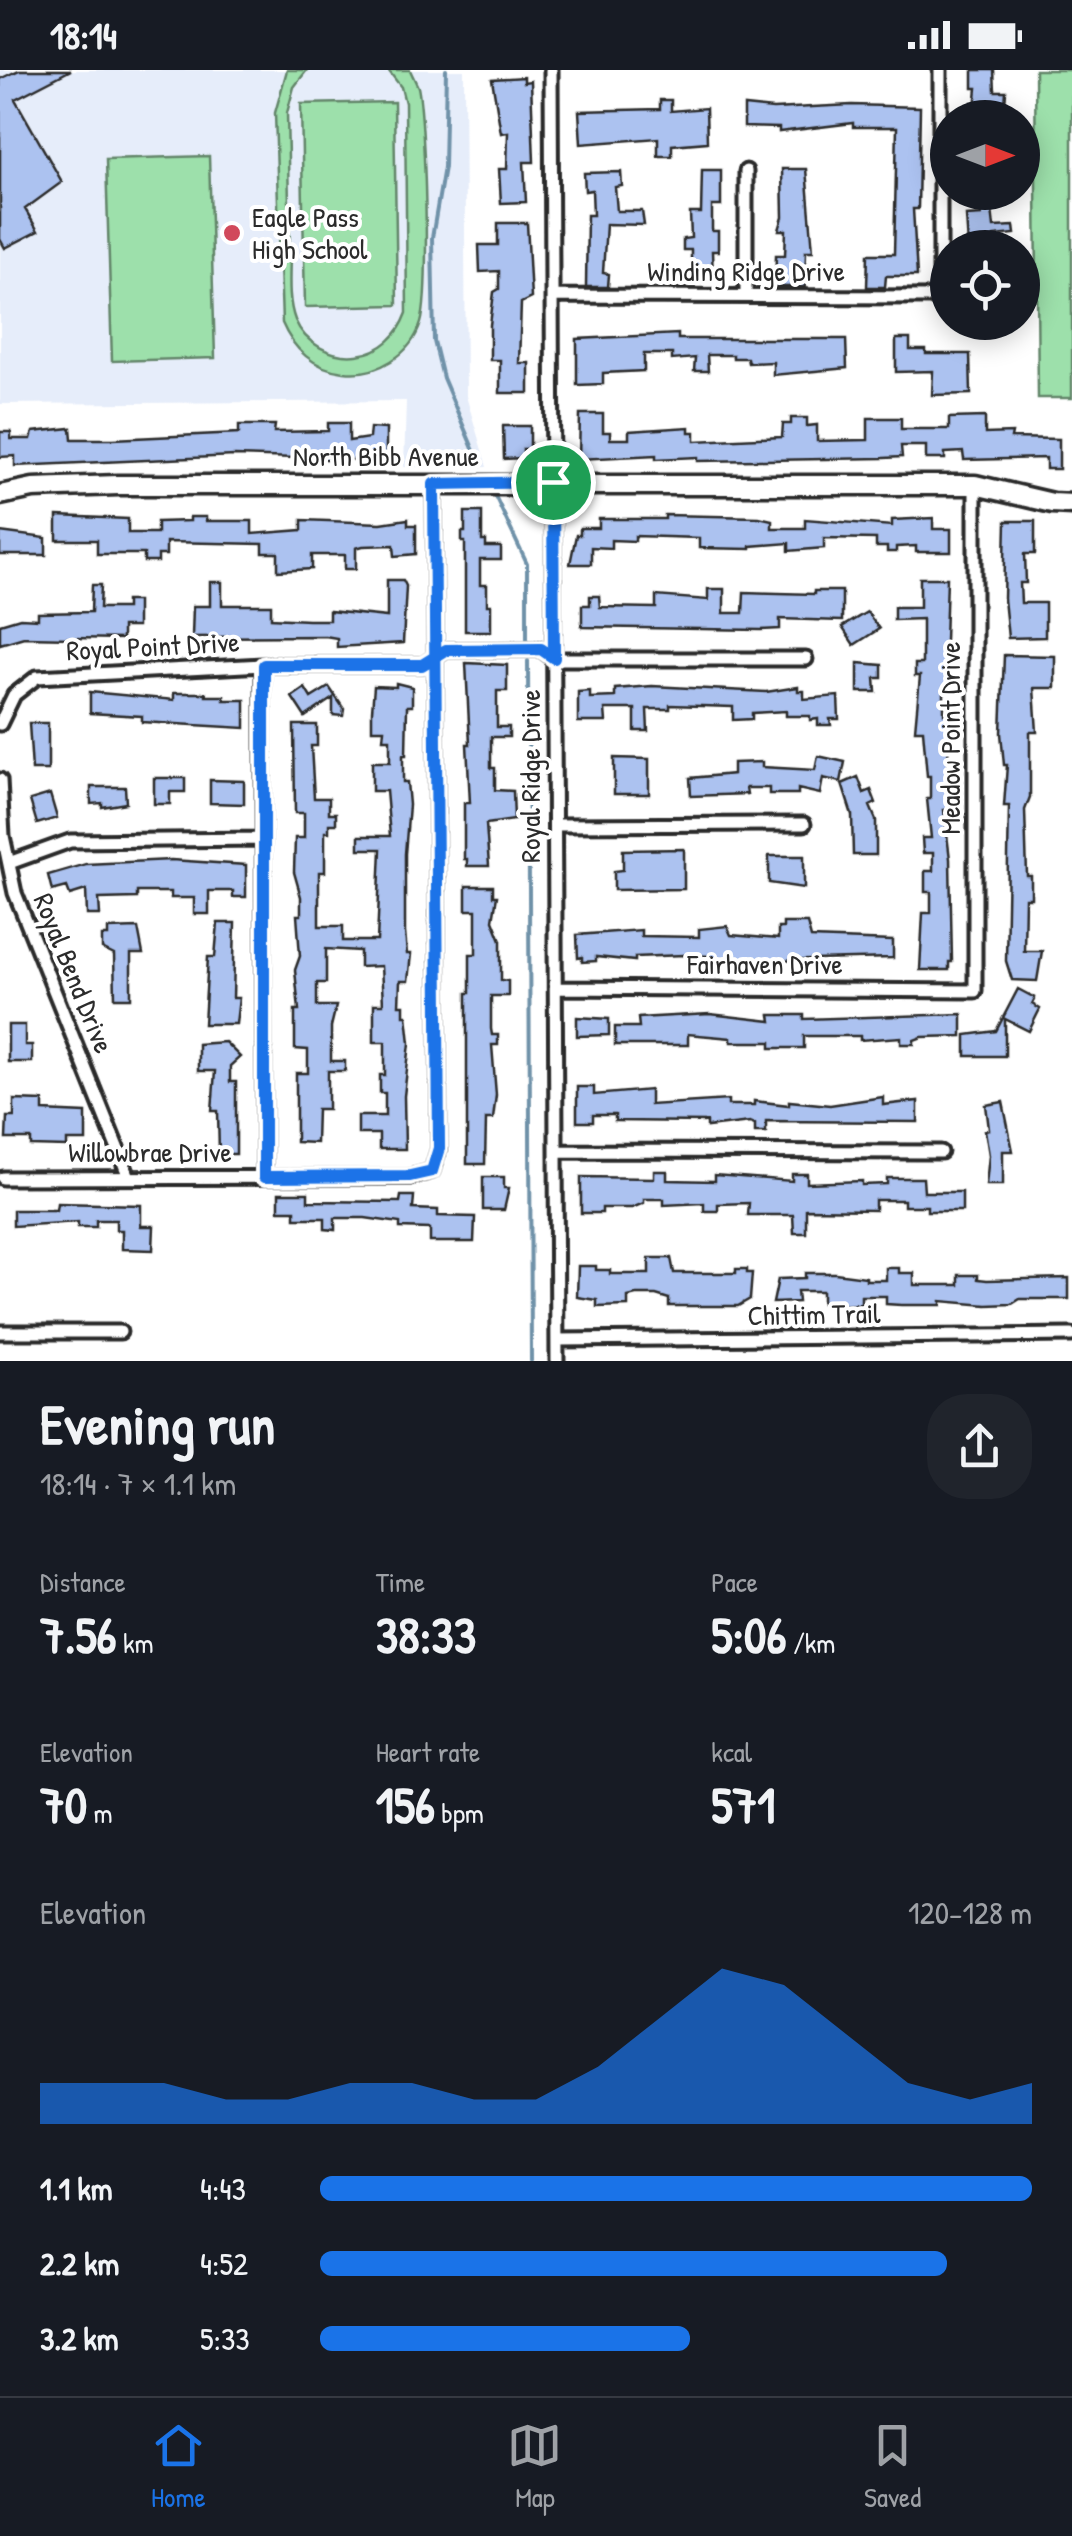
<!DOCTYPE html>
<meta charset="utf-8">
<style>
:root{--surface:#171b24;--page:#20242c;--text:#f1f3f6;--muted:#9ea1a6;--line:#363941;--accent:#1a73e8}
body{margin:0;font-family:"Patrick Hand",sans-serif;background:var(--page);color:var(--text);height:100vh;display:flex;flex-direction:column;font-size:38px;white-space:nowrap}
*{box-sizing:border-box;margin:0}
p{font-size:32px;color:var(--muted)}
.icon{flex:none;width:55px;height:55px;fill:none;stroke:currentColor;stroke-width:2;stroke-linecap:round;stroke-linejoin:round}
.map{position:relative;height:1291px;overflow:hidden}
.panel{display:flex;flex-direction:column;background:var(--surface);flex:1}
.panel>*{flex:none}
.needle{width:65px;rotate:90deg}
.buttons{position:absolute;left:930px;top:30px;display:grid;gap:20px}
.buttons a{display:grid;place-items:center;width:110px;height:110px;border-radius:50%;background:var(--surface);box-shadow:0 5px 25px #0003;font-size:50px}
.pin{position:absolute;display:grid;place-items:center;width:85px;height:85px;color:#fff;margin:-42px;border:5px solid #fff;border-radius:50%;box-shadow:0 2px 10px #0007}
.round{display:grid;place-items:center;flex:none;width:105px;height:105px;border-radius:40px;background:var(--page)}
.overview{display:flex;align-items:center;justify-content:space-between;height:170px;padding:0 40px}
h1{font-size:55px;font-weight:800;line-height:75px}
.metrics{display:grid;grid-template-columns:repeat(3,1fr);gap:15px;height:170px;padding:10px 40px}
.metrics div{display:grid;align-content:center}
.metrics b{font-size:50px;font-weight:800}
.metrics small{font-size:28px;font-weight:400}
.metrics p{font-size:28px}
.chart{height:280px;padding:20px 40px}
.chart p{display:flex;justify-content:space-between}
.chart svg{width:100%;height:180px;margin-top:10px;fill:var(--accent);opacity:.7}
ul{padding:0 40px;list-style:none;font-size:32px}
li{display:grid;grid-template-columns:160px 120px 1fr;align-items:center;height:75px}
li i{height:25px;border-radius:12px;background:var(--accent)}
.status{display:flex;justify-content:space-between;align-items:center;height:70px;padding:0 50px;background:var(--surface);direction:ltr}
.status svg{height:28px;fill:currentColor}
.tab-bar{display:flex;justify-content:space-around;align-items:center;height:140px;border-top:2px solid var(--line);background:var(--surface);font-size:28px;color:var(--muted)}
.tab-bar a{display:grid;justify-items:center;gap:5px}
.tab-bar .selected{color:var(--accent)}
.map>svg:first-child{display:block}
</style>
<div class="status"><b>18:14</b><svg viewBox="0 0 49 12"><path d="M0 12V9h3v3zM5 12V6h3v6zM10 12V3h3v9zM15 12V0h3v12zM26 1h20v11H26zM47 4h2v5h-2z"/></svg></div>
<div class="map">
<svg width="1072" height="1291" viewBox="0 0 1072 1291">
<rect width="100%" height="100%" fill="#fff"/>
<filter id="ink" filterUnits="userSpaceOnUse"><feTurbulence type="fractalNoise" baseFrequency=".01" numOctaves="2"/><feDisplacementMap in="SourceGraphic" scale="20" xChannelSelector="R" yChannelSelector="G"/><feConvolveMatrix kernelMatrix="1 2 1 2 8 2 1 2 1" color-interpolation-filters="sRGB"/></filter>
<g filter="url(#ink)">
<path fill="#e6edfa" d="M0 0H464L466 326 487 397H404L406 331 0 334Z"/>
<path fill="#9de0ab" stroke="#64866b" stroke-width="2.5" d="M287 0H307L294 17 287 43C288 89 289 135 290 181 290 203 287 229 295 250 305 274 332 288 357 285 382 282 399 265 407 243L405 33 401 17 388 0H410L418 17C425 49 430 224 421 253 411 285 377 306 344 302 314 299 293 279 282 253L275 43Z
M1035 0H1072V328H1038Z
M394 32 397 235 305 237 301 34Z
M209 86 215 288 112 291 106 89Z"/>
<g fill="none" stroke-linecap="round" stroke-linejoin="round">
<path stroke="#7092a9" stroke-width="4" d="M446 0 444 97 432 168 434 271 443 308 480 395
M496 428 527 494V569
M528 591 531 1291"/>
</g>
<path fill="#acc2f0" stroke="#2b2b2b" stroke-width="2.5" d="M19 0H71L15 29 62 112 25 139 38 161 5 178 0 169V9Z
M973 0H994L995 21H1006L1004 48H974L977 18H973Z
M524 7V12L531 11 534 92H524L526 132 501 133 499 99H507L508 62 501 63 492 9Z
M660 30H671V41L706 38 707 72 672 75V86H658V68L581 74 579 41 660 39Z
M852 35 920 37 918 139H913L917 206H886L885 217H867L868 184H894L897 57H853V53L779 62V58L744 57V36L773 39Z
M782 99H806L813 181H806L805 217H775L776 185H785L786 160H779L783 147Z
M702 100H721V136H712V161H718V181H712L713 208H691V180H683V169L691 168 690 143H701Z
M621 102 622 116 615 117 617 141H642L644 155 606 154 603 203 609 204 608 217H586L587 145H593L592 120 585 121 584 103Z
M980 122H990L994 157 1014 156 1015 164 994 166 995 174 968 176 966 146 981 145Z
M498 153H527L531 228 521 233 519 293H529V323H500V290H490V255L494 222 499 219V201L480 202 479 175H498Z
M678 264V269H846L847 298 773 305V292L748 293 747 288H733V285H707L708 301H694L695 288 672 290V284H644V301L603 303V314L577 315V269Z
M896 269H910V280H926V284H970L971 324 932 325 933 301 896 302Z
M580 344H603V362H610V369H629V361L689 357V362H695V371L782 367 783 354H791V348H807V356L817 355V371L868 370V348H901V359H949V348L985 347V364L1012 363 1011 368 1059 369V399H1046V388L964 390 963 382 945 383V389H926V376H901L902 387 884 388 698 391V387L656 389V385L579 389Z
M328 353H349V371L369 368 370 358 386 359V391L235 386 15 396V386L0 387V362H11V369H31L33 362 71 358 72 369H113L239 363V355H275L274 362 328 361Z
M503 356H530V379H523V388L504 389Z
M465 442H482V471H486V477H501V490H480V515H487V535H491V561H465V472H462V462H465Z
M665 445 759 447 772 450V458H805V449L892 456V450L933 448V459H951V482H916V476L896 477V482H887V477H876V469L824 468V478L789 481V473L750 476V479L699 478V468L635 466V471L611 470V478L591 477V494H570L576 465H580V458H599V449H665Z
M57 446 128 449V463H157V452L190 451V447H206V451H252V464L302 460V450L381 453 408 449V455H416V484L395 486 394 475 363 476 356 478V499H345V485H312V499L278 501V483H263V474L166 472V485H158V492H144V484H97V470H57Z
M1006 451H1035V484H1025L1026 513H1020L1021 533H1045V567L1008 568 1004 529Z
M0 462 46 468V485H0Z
M920 508H947L944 602H948V617H944V644H948L949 740H944L950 789 952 892H949V900H920L923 843H931V822H925V801H933V783H923L922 768H931L927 729H930V706H927L923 660H915L920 606H915V594H922V549L894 550V537H920Z
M387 510H403L406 516 403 573 337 577V568L325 566 192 567 193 536H210V512H222V535H271V548L308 550H329V541L387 547Z
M92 515H101L100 538H126V531H137V557H122V569L24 567 0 574V554L20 548 38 549V543L91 542Z
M708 519H724V543H743L744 522 814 524V521H842V551L780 549V559L761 560 582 557V535H590V526H599L600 537 656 538V526L708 530Z
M867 542 879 559 854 575 842 557Z
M1004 585 1055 586V618H1034L1037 662H1030V727L1025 740 1027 806H1031V828H1025L1024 881H1042L1037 911 1012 910 1006 891 1009 736H1004L1007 695H1004L1001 663Z
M466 593 507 595V621H497V657H509V667H491V698H495V720L513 721 514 750 486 754 489 796H467V789H464V733H470L467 674H470Z
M858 593 882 595V608H875L876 622H858Z
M396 613 412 617V636H407L406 685H403V712H407L409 735 405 784V862L407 884H411L408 911H400L399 935H404V945H407L410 973 404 1026 405 1079H379V1064H358V1046H385V1023H380V1005H385V972H374V934H383L381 896 360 897V881L326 879V913H317V936H336L331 957V991H345V1001H328V1039H317L316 1073 296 1072V1003H308V980L295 979V940H299L295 900 300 886 297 845H301V827L294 802 295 768H304V743H295L294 655H317V676H311L314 728H329V743H336V754H329V762H325V802H319V856H343V871H377L381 779H359V766H390L386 721H372V692H390V669H383L384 659H372V641L374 616 396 617Z
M652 616 766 622 798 617V621H804V629L838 626 839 649H830L831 655H818V649L810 650V646H786V641L752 643V649L733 650V637L670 635V639H647L648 661H635V639H605L606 652H578V622L590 621V628L615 627V619Z
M329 617 344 639 343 646 333 645V628L305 647 292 627 305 618 311 628Z
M90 622 174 630V623H206V626H224V630H245V658L142 652V646L90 643Z
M29 653H48V700H32Z
M818 686 845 692 841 712 823 708 820 724 798 719V724H769V718H746L747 724 691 726 690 708 733 704V693L762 692V697L815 700Z
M614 688 649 689V724H614Z
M858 707 864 723 871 720 876 733 870 736 876 750V785H853L852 745 842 714Z
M154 708H185V722H170V734H154Z
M210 710 244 711V734L210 733Z
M91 717H125L126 733 102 737V733L91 734Z
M50 724 57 748 37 754 30 730Z
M684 779V819L614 820V801L623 800V780Z
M769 786H804V818L769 813Z
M171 790 246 795V827H233V821H209V844H194V828H171V822H137V828L99 829 100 845H87L86 820 70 825 67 817 52 821 48 805 86 794Z
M466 816H493V826H497L493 850 501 870V910L508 911V926H491V959L492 965H498V975H492L496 1025 493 1049H486L485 1094H467V923H470V884H476V840H466Z
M218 853H235L233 928H239L236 954H204L208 887H215Z
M783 853H807L811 868 893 871V888L731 892 710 891V886L684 885 635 887V891L596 887V891L582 892V887L578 888 577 865 641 860V866L699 867V859L727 856 731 865 778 869V858H783Z
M138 858 143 884H131V928H115L114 885 102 879V866H108V859Z
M1018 919 1035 928 1032 934 1040 939 1029 961 1005 949V986H966V965L996 961Z
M710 944 771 951 770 945H804V949L962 944V966L922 967 914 970V974H901V967L860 970V966H804V978H771V972H731V968L688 964V975H615V957H639L638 948Z
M577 947 609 949V965L577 966Z
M8 955H25V975H32V992H8Z
M225 972 240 987 230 996V1012H236V1084H219L218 1041H212L215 1001H198V974Z
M577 1017H594V1025L650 1020V1035L728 1030V1035H754V1031L789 1035V1031L830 1035 883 1027V1035L918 1031V1052L766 1051V1062H755V1054L750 1052 707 1057V1052L615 1051V1045H593V1052H577Z
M14 1030 43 1031V1041L86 1043V1071H67V1077L31 1076V1069H6L7 1047H14Z
M1003 1032 1013 1081H1003V1115H986L989 1085 985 1060 989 1059 986 1035Z
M654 1101H667V1110L715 1111V1105L792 1111V1104H807V1113L862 1111V1115L887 1114V1108H923L924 1122H962V1141H927V1136H904V1130H875V1140L806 1139V1163H794L793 1145H748L749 1133 718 1134V1141H704V1133L664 1135V1129H644V1133L632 1138H602V1143H581V1107L654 1108Z
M483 1107H504V1118H509L504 1140H483Z
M279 1123H308V1131L400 1132 401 1126H414L413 1139 438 1140V1146L475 1147 474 1172H430V1159L400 1158V1153L365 1148H335V1160L325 1159V1148H295V1140H279Z
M57 1133 141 1135V1156H154L153 1180 122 1179V1160H116V1150H96V1157H78V1152L13 1156V1140H56Z
M649 1188H671L674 1203H736V1199H747V1203H752L750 1229 738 1236H669V1229L656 1225H636L628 1227V1236L597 1237V1230L577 1227 578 1196H596V1200H610V1204H649Z
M886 1198H899V1203H914V1215H959V1205H978V1209L987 1210 1069 1208V1229H1020L1012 1234 987 1235 941 1231V1235H901L886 1234V1226H861V1234L846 1235 822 1233V1221H797L798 1232 773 1233 778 1209 805 1208V1203H835L866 1207V1210H886Z"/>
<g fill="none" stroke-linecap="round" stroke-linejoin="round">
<defs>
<path id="street" d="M551 0 557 1291
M746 101V226
M552 226 940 227V0
M263 595 264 1107
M0 654 14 625 37 607 263 595H423L446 580 541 579 554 589H806
M0 710 3 766 15 823 129 1107
M555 755 804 754
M9 793 70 771 261 769
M556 918 975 921V415
M556 1081 941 1082
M3 1108 410 1107 432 1101 439 1078 434 414
M0 1262H120
M557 1270 1072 1265"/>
<path id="secondary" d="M0 425 33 418 118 415H975L1052 433 1072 434"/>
</defs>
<use href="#street" stroke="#2b2b2b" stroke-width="19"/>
<use href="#secondary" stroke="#2b2b2b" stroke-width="25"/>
<use href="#street" stroke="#fff" stroke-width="11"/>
<use href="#secondary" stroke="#fff" stroke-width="18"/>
</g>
</g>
<g fill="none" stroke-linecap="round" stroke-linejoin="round" filter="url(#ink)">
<defs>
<path id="route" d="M553 412 434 414 439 1078 432 1101 410 1106 264 1107V595H422L446 580 541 579 554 588 553 412"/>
</defs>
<use href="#route" stroke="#fff" stroke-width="20"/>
<use href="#route" stroke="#1a73e8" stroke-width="12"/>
</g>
<circle fill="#d1495b" stroke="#fff" stroke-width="4" cx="232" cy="163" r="10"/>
<g text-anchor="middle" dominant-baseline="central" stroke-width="8" stroke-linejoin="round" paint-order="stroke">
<g font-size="28" fill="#2b2b2b" stroke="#fff" text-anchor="start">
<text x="252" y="147">Eagle Pass<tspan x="252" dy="32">High School</tspan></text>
</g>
<g font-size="28" fill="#2b2b2b" stroke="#fff">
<text x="746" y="201">Winding Ridge Drive</text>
<text x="386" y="386">North Bibb Avenue</text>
<text transform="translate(153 576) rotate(-3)">Royal Point Drive</text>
<text transform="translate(950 668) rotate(-90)">Meadow Point Drive</text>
<text transform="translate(530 706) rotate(-90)">Royal Ridge Drive</text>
<text x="765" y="894">Fairhaven Drive</text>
<text transform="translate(74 903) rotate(68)">Royal Bend Drive</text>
<text x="150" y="1082">Willowbrae Drive</text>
<text transform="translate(814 1244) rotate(-1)">Chittim Trail</text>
</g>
</g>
</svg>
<div class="buttons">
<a><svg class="needle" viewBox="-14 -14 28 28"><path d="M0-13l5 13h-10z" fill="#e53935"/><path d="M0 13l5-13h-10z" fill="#9ea1a6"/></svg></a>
<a><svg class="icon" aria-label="locate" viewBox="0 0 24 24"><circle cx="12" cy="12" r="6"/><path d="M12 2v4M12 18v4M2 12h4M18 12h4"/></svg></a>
</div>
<div class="pin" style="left:553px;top:412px;background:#1e9e55"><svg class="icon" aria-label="arrive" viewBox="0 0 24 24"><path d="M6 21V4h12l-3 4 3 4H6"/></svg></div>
</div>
<section class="panel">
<div class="overview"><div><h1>Evening run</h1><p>18:14 · 7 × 1.1 km</p></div><a class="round"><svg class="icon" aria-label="share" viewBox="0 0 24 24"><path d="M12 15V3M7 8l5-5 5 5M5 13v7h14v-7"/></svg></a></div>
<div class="metrics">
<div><p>Distance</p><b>7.56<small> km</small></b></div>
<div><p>Time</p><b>38:33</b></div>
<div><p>Pace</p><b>5:06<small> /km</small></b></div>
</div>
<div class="metrics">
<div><p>Elevation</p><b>70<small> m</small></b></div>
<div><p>Heart rate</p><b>156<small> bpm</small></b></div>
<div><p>kcal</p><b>571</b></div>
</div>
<div class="chart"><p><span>Elevation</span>120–128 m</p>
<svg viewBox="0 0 160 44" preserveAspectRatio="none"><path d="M0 44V34L10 34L20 34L30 38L40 38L50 34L60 34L70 38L80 38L90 30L100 18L110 6L120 10L130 22L140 34L150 38L160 34V44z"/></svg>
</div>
<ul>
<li><b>1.1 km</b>4:43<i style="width:100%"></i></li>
<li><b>2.2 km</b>4:52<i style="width:88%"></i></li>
<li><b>3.2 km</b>5:33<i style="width:52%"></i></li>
</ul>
</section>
<nav class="tab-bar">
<a class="selected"><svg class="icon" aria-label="home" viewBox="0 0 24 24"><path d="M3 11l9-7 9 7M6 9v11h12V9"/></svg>Home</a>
<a><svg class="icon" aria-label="map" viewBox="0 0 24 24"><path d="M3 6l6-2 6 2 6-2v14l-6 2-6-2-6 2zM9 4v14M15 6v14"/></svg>Map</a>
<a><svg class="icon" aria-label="saved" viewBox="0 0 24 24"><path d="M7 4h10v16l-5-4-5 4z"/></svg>Saved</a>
</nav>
